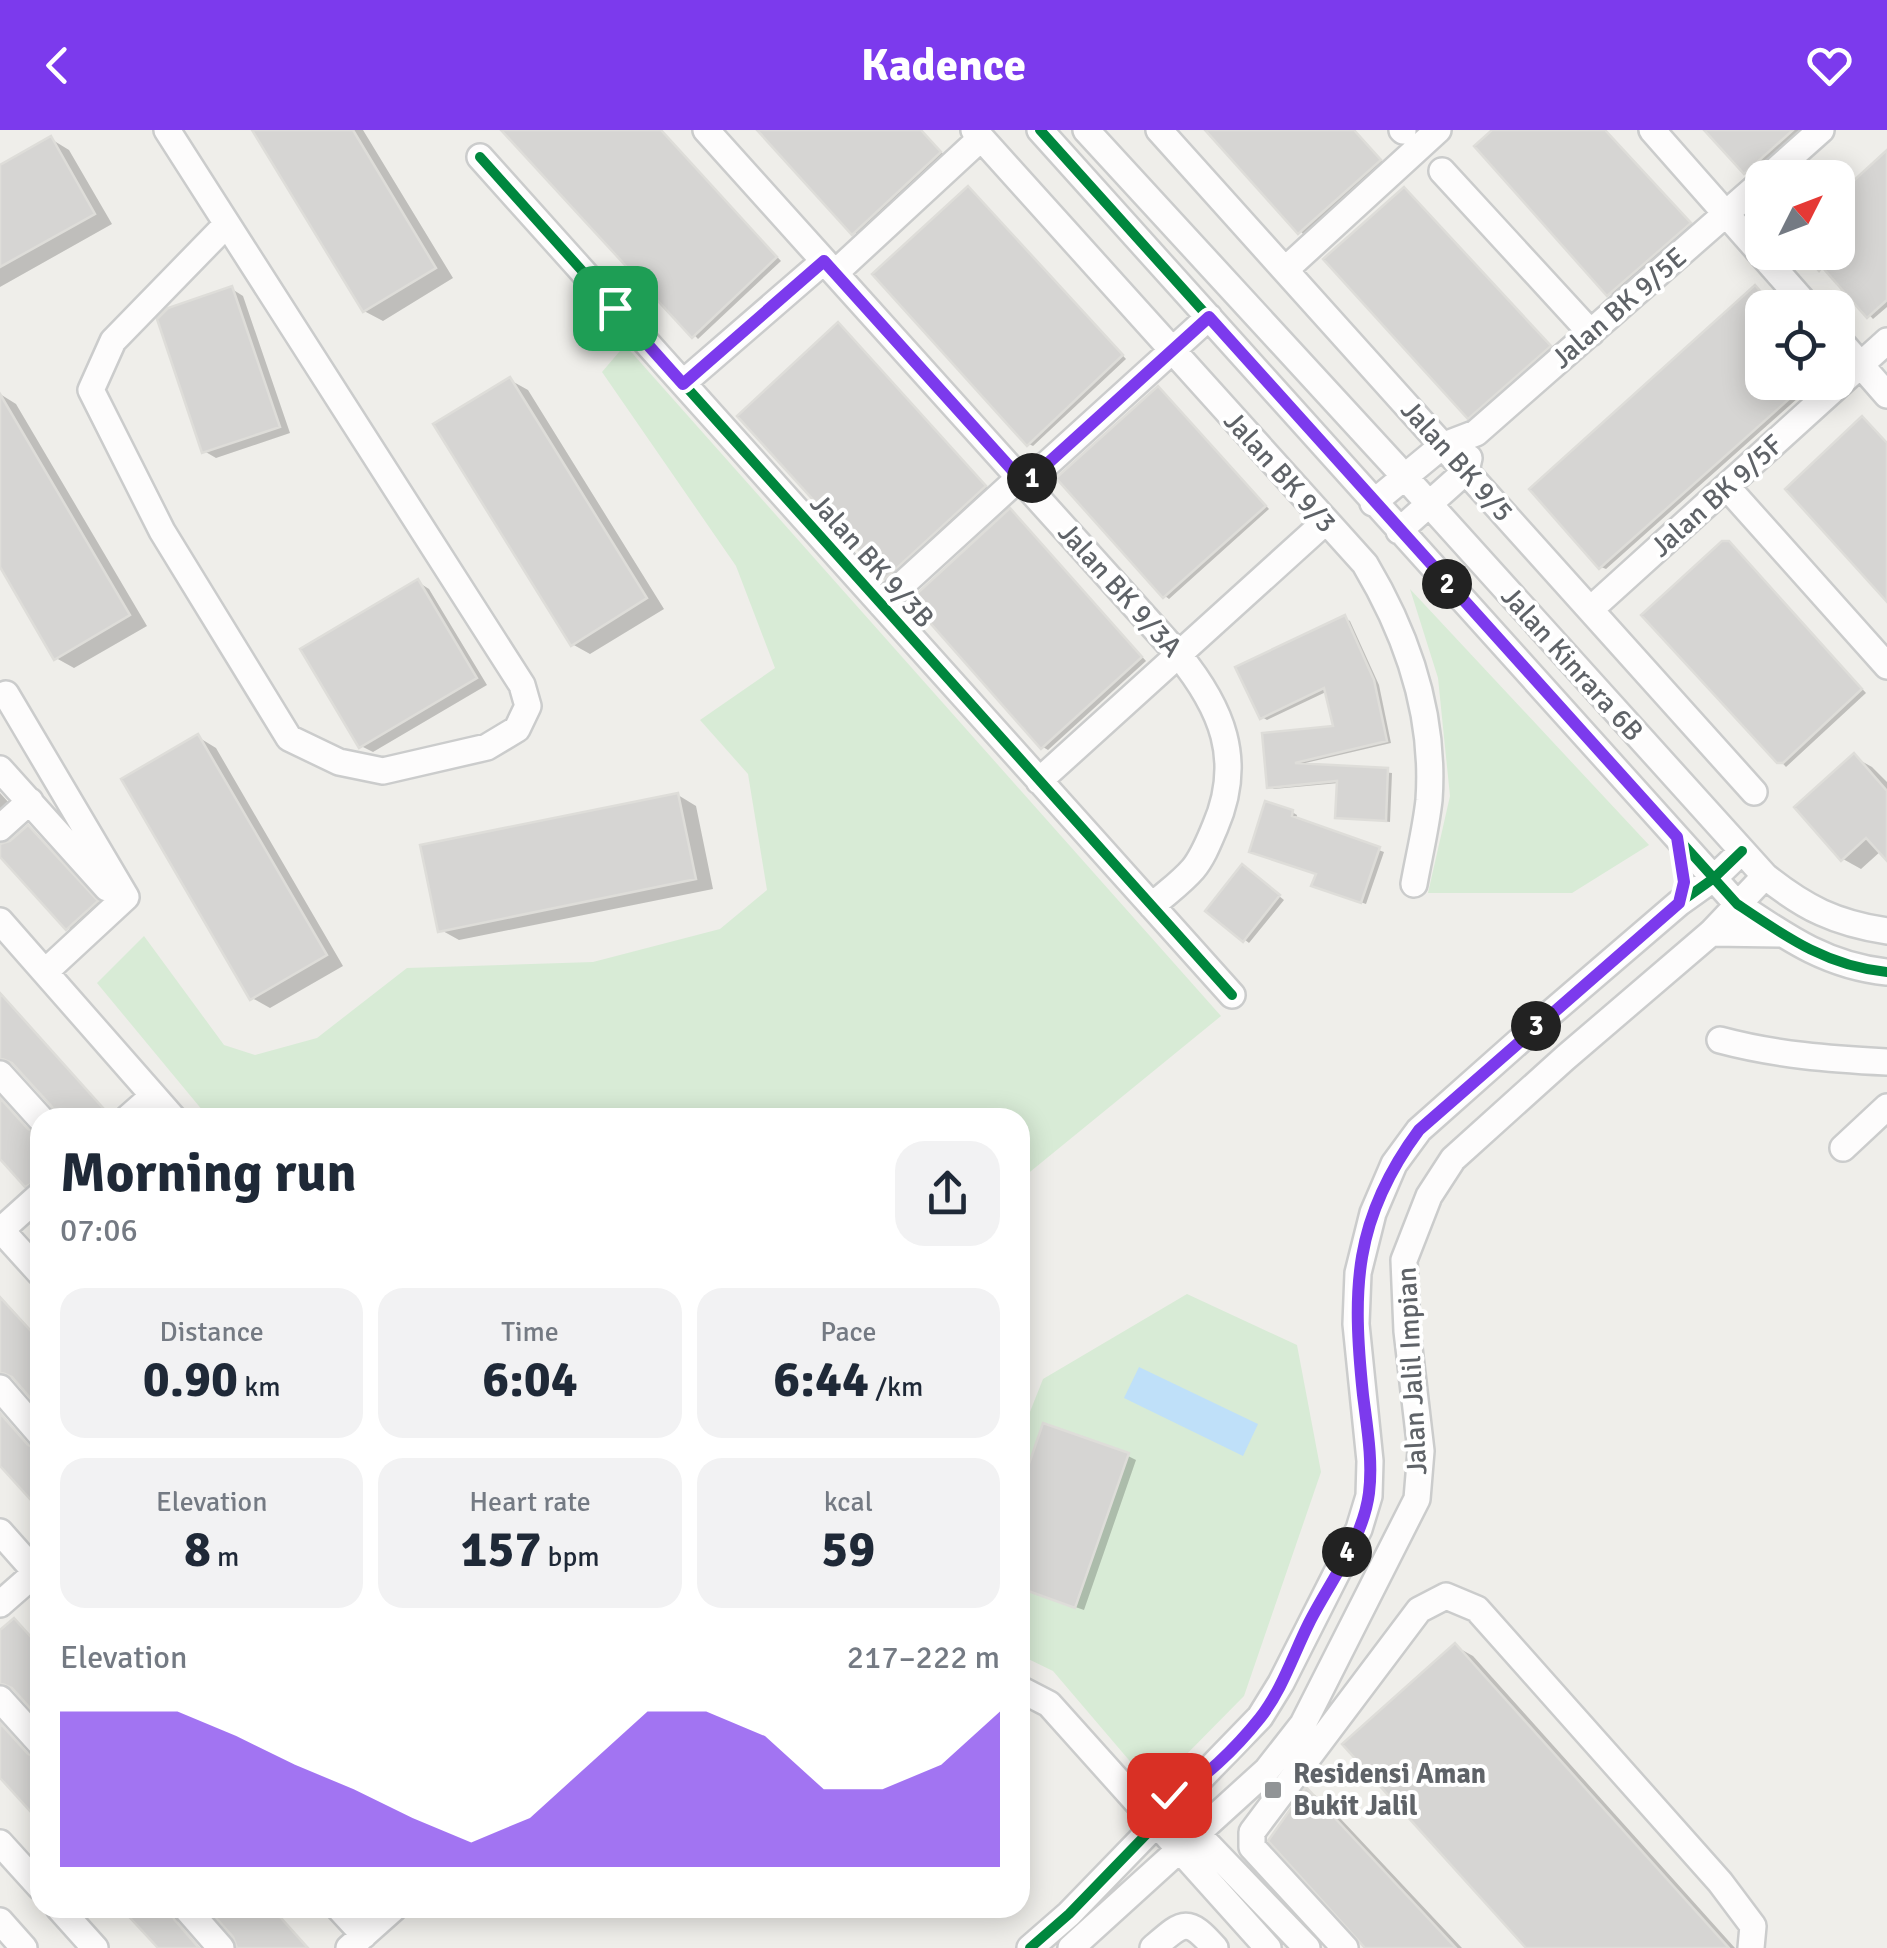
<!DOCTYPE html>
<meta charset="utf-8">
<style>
:root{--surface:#fff;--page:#f2f2f3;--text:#1f2937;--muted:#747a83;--accent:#7c3aed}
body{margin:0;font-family:Signika,sans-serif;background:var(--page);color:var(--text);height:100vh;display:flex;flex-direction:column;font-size:38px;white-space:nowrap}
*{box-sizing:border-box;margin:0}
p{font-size:32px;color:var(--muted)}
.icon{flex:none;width:55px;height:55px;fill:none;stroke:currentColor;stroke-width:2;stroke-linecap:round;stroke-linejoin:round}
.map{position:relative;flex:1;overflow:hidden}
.details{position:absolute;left:30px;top:978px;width:1000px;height:810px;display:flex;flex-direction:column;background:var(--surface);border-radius:30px;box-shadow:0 5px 25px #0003}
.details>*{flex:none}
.needle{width:65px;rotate:48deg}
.controls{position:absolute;left:1745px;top:30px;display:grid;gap:20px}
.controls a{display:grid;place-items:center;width:110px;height:110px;border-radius:20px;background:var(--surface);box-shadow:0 5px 25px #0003;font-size:50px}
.pin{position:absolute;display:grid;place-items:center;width:85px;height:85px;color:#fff;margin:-42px;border-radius:20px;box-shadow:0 5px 15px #0006}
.km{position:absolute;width:50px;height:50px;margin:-25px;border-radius:50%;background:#222;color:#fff;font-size:28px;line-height:50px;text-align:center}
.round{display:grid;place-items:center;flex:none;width:105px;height:105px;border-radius:30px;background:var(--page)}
.head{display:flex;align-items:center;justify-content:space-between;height:170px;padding:0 30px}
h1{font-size:55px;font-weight:700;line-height:75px}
.figures{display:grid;grid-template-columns:repeat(3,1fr);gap:15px;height:170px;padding:10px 30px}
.figures div{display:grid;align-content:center;border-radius:25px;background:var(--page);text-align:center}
.figures b{font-size:50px;font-weight:700}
.figures small{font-size:28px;font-weight:400}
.figures p{font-size:28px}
.chart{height:280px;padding:20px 30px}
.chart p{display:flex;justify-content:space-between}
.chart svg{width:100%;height:180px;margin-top:10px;fill:var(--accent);opacity:.7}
header{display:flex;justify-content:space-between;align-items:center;height:130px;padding:0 30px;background:var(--accent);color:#fff;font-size:45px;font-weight:700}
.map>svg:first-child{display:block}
</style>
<header><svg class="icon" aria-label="back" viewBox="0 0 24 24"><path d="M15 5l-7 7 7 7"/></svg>Kadence<svg class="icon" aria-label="heart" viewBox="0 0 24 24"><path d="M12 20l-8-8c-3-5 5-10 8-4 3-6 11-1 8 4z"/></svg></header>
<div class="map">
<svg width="1887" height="1818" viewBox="0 0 1887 1818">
<rect width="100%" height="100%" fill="#efeeea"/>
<path fill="#d8ebd6" d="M625 215 1221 886 1020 1050V988L208 987 97 853 144 806 224 915 255 925 317 908 407 838 593 832 720 799 767 760 748 644 700 590 775 538 736 436 602 242Z
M1410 459 1649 715 1572 763H1428L1450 666 1438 548Z
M1187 1164 1297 1215 1321 1342 1244 1566 1175 1636H1134L1053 1541 1020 1525V1307L1043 1249Z"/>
<path fill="#bfe0f9" d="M1139 1237 1258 1294 1243 1326 1124 1268Z"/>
<path fill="#0003" d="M255 0H363L453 148 383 191 364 181Z
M505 0H661L781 131 698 209Z
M760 0H921L945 26 859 106Z
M1208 0H1354L1384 34 1304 105Z
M1494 0H1605L1694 97 1614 167Z
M1707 0H1800L1750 45Z
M51 9 69 20 112 94 0 157V38Z
M1887 23V177L1873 189 1827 139H1820L1838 122V68Z
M973 62 1126 229 1033 316 1029 314Z
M1410 63 1554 220 1474 290 1469 287Z
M1756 158 1775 178H1762V252H1816L1606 439 1601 437Z
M232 159 243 166 290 303 216 328 204 321Z
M839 195 989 360 891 449 886 447Z
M510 250 528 260 664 479 590 524 572 514Z
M1163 262 1269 379 1169 469 1165 466Z
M0 264 16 274 147 496 74 538 56 528 0 432Z
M1011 381 1146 531 1048 620 1043 617Z
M1726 411 1866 563 1786 637 1644 485Z
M418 452 429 459 487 555 373 622 361 616Z
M1345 488 1350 491 1379 555 1391 613 1301 634 1392 643 1390 692 1337 686 1339 653 1274 659 1269 656 1264 605 1336 598 1328 561 1267 590 1262 587Z
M198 607 216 618 343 836 270 878 252 868Z
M1854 627 1872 637 1887 652V727L1881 721 1861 739 1843 729Z
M0 663 10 674 0 684Z
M678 665 696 676 713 759 459 810 441 800Z
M1292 682 1297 685 1296 690 1384 722 1366 774 1319 758 1318 744 1252 721Z
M28 698 101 775 72 801 0 723V716H5Z
M1247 740 1284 770 1249 813 1208 781Z
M0 862 112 988H57L54 976 15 933 4 929 0 932Z
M0 1166 40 1210V1276L11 1244 0 1245Z
M1128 1326 1136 1330 1084 1480 1020 1458V1367Z
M1455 1516 1473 1526 1735 1818H1529Z
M1307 1660 1324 1671 1462 1818H1370Z
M123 1778H175L178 1793 200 1818H160Z"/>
<path fill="#d6d5d3" stroke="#deddd9" stroke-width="2.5" d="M252 0H353L436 138 363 182Z
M501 0H661L777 127 692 208Z
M757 0H921L941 22 852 105Z
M1205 0H1354L1381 30 1298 104Z
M1492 0H1605L1691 93 1607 166 1474 16Z
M1704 0H1793L1744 44Z
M51 6 95 84 0 137V35Z
M1887 20V170L1867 188 1822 137 1819 141 1802 122H1838V65Z
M968 56 1123 225 1027 316 872 144Z
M1404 57 1551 216 1468 289 1323 129Z
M1755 155 1775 178H1762V252H1808L1599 439 1529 359Z
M232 156 280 297 202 323 157 189 168 178Z
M838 192 986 356 885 449 737 286Z
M510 247 647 468 571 516 433 294Z
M1158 256 1266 376 1163 468 1056 348Z
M0 264 130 485 54 530 0 437Z
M1862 286 1887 313V472L1785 359Z
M1010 378 1142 527 1041 619 910 470Z
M1722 411H1729L1862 559 1783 633H1777L1641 485Z
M418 449 477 548 359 618 300 519Z
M1345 485 1374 550 1387 611 1295 633 1388 638 1386 691 1335 688 1337 651 1267 658 1262 603 1333 596 1324 558 1260 589 1235 537Z
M198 604 327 825 250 870 121 649Z
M1854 623 1887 661V731L1866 708 1841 731 1794 677Z
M678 663 696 749 438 802 420 715Z
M1265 671 1293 680 1292 686 1380 717 1361 773 1311 756 1316 744 1249 722Z
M28 695 98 771 66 800 0 727V714L10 711Z
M1242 734 1280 765 1243 812 1205 781Z
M0 863 112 988H56L52 977 12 933 0 928Z
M0 968 28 999 40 1004V1049L25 1057 0 1029Z
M0 1167 40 1211V1279L12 1247 0 1242Z
M0 1283 28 1315 40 1320V1380L0 1336Z
M1043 1293 1129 1323 1075 1478 1020 1458V1360Z
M14 1488 40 1517V1589L12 1558 0 1553V1500Z
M1455 1513 1729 1818H1526L1342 1614Z
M0 1593 28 1624 40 1629V1692L0 1648Z
M1306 1657 1456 1818H1365L1268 1711Z
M121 1778H170L174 1789 199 1818H158Z
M207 1778H272L308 1818H237L233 1807Z"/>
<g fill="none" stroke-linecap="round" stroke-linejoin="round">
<defs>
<path id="minor" d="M167 0 522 555 528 576 517 599 487 617 383 641 339 632 289 608 162 401 91 260 113 211 227 94
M706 0 1178 524C1222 578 1244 630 1215 697 1209 711 1203 727 1193 739 1181 753 1165 764 1152 776
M974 0 1365 434C1408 506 1435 585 1429 670 1426 698 1419 726 1414 754
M1040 0 1737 774C1786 807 1827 836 1887 842
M1086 0 1394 335 1765 746C1805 778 1835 793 1887 801
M1159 0 1754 662
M1402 0 1403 1
M1652 0 1809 178
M480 27 1232 865
M1442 41 1591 203
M1767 48 1821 0
M1285 140 1438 0
M835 143 981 8
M1838 209 1887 265
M683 253 824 131
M1025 354 1209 187
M1727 357 1887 536
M1373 373 1442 316 1476 303 1762 52
M1399 401 1466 341 1469 328
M881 474 1019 348
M1591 479 1887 211
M6 564 126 767 45 842
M0 639 107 758
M1039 651 1325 392
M0 698 30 671
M0 791 173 988
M1711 803 1781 804
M1720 910C1776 925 1830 929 1887 932
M0 944 40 988
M128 988 153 966
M1843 1018 1887 977
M0 1099 40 1143
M0 1101 40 1065
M0 1258 40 1304
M0 1402 40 1447
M0 1474 40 1439
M1020 1559 1049 1574 1268 1818
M0 1569 40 1613
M1185 1691 1307 1818
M0 1713 40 1757
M59 1778 95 1818
M186 1778 221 1818
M339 1778 364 1805
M0 1791 24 1818
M349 1818 394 1778
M1030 1818 1069 1784 1260 1587 1281 1553 1359 1399 1369 1366 1370 1331 1356 1194 1358 1143 1373 1083 1394 1034 1419 1000 1552 882 1679 773 1714 748 1742 721
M1071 1818 1267 1640 1303 1594 1417 1369 1421 1321 1407 1201 1404 1130 1429 1066 1453 1029 1565 928 1711 803 1765 746
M1153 1818C1183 1792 1187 1786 1215 1818
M1345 1818 1252 1717V1702L1419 1480 1446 1466 1477 1479 1720 1752 1753 1796 1751 1818"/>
</defs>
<use href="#minor" stroke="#cbcccc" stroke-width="30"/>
<use href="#minor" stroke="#fdfcfc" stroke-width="25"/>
<defs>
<path id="cycleway" d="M1040 0 1737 774C1786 807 1827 836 1887 842
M480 27 1232 865
M1030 1818 1069 1784 1260 1587 1281 1553 1359 1399 1369 1366 1370 1331 1356 1194 1358 1143 1373 1083 1394 1034 1419 1000 1552 882 1679 773 1714 748 1742 721"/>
</defs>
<use href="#cycleway" stroke="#fff" stroke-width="16"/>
<use href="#cycleway" stroke="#00873e" stroke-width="10"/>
</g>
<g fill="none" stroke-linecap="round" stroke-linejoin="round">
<defs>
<path id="route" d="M615 178 683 254 824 131 1025 354 1209 187 1677 707 1684 752 1679 773 1419 1000C1353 1089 1352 1159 1363 1265 1367 1297 1373 1331 1369 1363 1363 1410 1329 1453 1309 1493 1293 1525 1282 1560 1260 1588 1240 1613 1199 1657 1169 1665"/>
</defs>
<use href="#route" stroke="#fff" stroke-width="20"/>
<use href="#route" stroke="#7c3aed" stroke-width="12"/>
</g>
<rect fill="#919496" stroke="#fff" stroke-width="4" x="1263" y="1650" width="20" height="20" rx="5"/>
<g text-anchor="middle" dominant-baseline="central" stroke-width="8" stroke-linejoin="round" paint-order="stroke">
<g font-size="28" fill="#5f6368" stroke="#fff">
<text transform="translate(1619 178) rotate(-41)">Jalan BK 9/5E</text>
<text transform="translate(1457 331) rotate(48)">Jalan BK 9/5</text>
<text transform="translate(1280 342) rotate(48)">Jalan BK 9/3</text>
<text transform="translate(1717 366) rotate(-42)">Jalan BK 9/5F</text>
<text transform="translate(872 431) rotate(48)">Jalan BK 9/3B</text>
<text transform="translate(1120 460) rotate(48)">Jalan BK 9/3A</text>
<text transform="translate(1572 534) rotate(48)">Jalan Kinrara 6B</text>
<text transform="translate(1412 1241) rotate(-93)">Jalan Jalil Impian</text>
</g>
<g font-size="28" font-weight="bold" fill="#5f6368" stroke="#fff" text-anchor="start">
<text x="1293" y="1644">Residensi Aman<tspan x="1293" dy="32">Bukit Jalil</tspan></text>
</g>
</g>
</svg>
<div class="controls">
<a><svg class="needle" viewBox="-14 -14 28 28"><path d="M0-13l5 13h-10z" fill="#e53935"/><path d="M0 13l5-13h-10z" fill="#747a83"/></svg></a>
<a><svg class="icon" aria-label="locate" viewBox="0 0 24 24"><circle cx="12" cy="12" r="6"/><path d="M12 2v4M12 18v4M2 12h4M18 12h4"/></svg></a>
</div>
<div class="pin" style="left:615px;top:178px;background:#1e9e55"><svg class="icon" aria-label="arrive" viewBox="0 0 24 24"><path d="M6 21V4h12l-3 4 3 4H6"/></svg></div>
<div class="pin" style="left:1169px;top:1665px;background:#d93025"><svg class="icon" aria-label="check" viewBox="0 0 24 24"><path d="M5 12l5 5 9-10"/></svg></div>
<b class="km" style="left:1032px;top:348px">1</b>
<b class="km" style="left:1447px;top:454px">2</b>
<b class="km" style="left:1536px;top:896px">3</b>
<b class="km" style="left:1347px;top:1422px">4</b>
<section class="details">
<div class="head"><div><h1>Morning run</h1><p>07:06</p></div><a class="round"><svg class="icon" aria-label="share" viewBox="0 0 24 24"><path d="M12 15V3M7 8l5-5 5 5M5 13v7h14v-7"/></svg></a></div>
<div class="figures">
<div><p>Distance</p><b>0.90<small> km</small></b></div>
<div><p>Time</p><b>6:04</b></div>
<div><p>Pace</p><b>6:44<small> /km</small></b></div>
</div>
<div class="figures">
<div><p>Elevation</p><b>8<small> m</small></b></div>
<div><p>Heart rate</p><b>157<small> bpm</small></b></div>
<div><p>kcal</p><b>59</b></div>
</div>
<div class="chart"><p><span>Elevation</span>217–222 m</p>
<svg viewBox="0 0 160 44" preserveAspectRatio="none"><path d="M0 44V6L10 6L20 6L30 12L40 19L50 25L60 32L70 38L80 32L90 19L100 6L110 6L120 12L130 25L140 25L150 19L160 6V44z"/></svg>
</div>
</section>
</div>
